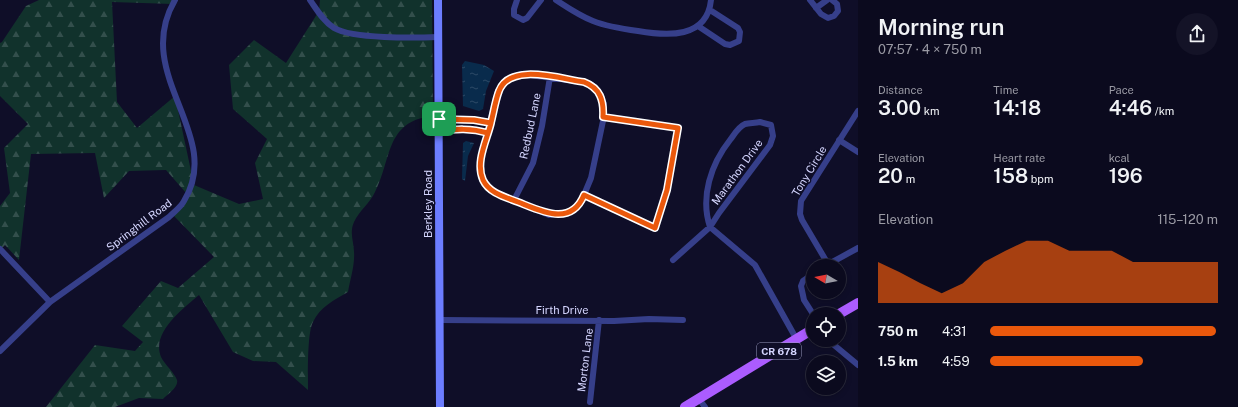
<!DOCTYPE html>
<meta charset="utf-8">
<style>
:root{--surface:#0b0a1e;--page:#141327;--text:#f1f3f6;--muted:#9a9aa4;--line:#2b2b3c;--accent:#ea580c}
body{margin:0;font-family:"Public Sans",sans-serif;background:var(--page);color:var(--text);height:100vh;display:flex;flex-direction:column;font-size:15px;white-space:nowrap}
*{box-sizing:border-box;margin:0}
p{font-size:13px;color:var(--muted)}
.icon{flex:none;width:22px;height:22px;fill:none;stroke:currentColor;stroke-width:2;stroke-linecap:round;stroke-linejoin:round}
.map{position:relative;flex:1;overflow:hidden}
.sheet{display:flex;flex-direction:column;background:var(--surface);width:380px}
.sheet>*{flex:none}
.needle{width:26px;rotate:280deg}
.buttons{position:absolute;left:806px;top:259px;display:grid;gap:8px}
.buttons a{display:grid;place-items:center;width:40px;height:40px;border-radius:50%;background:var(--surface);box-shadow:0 2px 6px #0003,0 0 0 1px var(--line);font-size:20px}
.pin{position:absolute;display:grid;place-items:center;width:34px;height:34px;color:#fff;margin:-17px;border-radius:8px;box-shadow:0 2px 6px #0006}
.round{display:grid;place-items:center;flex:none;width:42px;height:42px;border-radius:21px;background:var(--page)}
.summary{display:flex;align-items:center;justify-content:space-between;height:68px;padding:0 20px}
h1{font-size:22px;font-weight:600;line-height:30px}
.metrics{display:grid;grid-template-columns:repeat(3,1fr);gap:6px;height:68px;padding:4px 20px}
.metrics div{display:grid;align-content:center}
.metrics b{font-size:20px;font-weight:600}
.metrics small{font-size:11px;font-weight:400}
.metrics p{font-size:11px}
.chart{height:112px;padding:8px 20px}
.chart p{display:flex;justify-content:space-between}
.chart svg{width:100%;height:72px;margin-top:4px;fill:var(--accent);opacity:.7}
ul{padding:0 20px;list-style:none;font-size:13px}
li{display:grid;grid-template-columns:64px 48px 1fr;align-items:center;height:30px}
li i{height:10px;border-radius:5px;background:var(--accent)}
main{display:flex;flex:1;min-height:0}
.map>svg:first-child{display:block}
</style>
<main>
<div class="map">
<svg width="858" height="407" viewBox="0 0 858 407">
<defs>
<pattern id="forest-firs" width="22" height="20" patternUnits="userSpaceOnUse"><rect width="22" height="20" fill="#11322c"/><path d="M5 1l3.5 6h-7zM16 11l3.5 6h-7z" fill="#334f4c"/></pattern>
<pattern id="water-ripples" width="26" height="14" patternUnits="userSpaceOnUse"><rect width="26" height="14" fill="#092b4c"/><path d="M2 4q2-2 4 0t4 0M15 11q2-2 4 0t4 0" fill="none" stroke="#2c4967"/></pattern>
</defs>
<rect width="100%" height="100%" fill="#0f0e28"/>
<path fill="url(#forest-firs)" d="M39 0H177L173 4 112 2 117 102 137 128 175 96 194 185 239 204 263 199 255 163 267 139 233 109 229 65 254 40 286 63 319 11 320 0H432L433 116C385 121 392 159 375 192 370 203 359 211 354 222 349 233 354 242 354 252 355 265 350 280 348 292 334 300 320 307 313 322 307 333 308 376 308 390L276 362 253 361 233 352 199 295C183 309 151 332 161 357 165 365 174 372 177 380 179 387 167 395 163 399L139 398 115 407H46L95 345 135 351 143 342 122 326 161 281 178 288 214 257 174 216 187 194 166 170 129 171 104 198 95 153 31 154 19 260 5 245 0 250V206L10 193 4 148 28 124 0 96V43L2 42 26 6Z"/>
<path fill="url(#water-ripples)" d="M465 61 484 65 494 71 486 91 483 109 479 111 463 106 462 65Z
M466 141 474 143 468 156 465 181 462 179 463 143Z"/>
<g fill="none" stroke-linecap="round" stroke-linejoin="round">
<path stroke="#363f8a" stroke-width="6" d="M310 0C317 10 324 22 334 28 353 39 414 38 438 37
M517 0 514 9V15L523 20 527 18 541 0
M556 0C568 8 580 16 593 21 608 27 623 29 638 31 667 36 707 39 711 0
M810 0 821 14 828 18 834 16 838 11 837 4 832 0
M816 8 827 0
M698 26 725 44 730 45 739 41 740 32 738 28 710 10
M521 74 584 82 592 85 598 91 604 104 603 121 591 178 581 202 576 207 568 213 549 215 492 191 483 179 480 170 482 154 498 91 507 80Z
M439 119 474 120 491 123
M760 122 771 125 773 136 770 145 719 213 710 227C700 197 711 164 730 140 734 135 738 127 745 124 749 123 755 123 760 122Z
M439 131C456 129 471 128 488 133
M839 140 858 152
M584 195 655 228 667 190 678 128 603 117
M514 200 533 163 542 126 550 77
M0 249 50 302
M673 260 710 227 755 265 797 340
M828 264 802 220 800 214 801 201 858 111
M825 266 858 248
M813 274 803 281 801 286 804 300 813 314
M440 320 614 321 649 319 683 320
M828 340 858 365
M0 351 50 302 169 217C174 212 181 207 184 201 225 134 131 75 175 0
M699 399 705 407
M590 402 599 320"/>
<path stroke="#6c7dff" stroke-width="8" d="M438 0 440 407"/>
<path stroke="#ab5cff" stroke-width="10" d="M839 314 858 303
M685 407 813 329"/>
</g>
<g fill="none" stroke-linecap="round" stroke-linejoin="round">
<defs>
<path id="route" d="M439 119V131C456 129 471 128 488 133 493 119 494 104 499 91 510 62 561 79 584 82 600 88 604 100 603 117L678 128 667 190 655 228 584 195C571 227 541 211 518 202 505 197 489 193 483 180 475 162 487 140 491 123L474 120 439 119"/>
</defs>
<use href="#route" stroke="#fff" stroke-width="8"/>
<use href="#route" stroke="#ea580c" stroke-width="5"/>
</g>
<g text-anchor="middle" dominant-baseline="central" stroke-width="3" stroke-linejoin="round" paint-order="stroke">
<rect fill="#0f0e28" stroke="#9a9abe" stroke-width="1" x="757" y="343" width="44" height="16" rx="3"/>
<g font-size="10" font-weight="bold" fill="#d5d6ff">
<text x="779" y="351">CR 678</text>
</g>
<g font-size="11" fill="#d5d6ff" stroke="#0f0e28">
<text transform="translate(530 126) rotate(-78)">Redbud Lane</text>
<text transform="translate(809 171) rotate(-59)">Tony Circle</text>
<text transform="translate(737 172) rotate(-54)">Marathon Drive</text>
<text transform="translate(428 204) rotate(-90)">Berkley Road</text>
<text transform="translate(139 225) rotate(-37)">Springhill Road</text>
<text x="562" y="310">Firth Drive</text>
<text transform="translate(585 360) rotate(-83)">Morton Lane</text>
</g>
</g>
</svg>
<div class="buttons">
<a><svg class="needle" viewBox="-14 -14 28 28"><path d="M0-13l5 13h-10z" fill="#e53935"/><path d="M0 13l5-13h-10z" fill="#9a9aa4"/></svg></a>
<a><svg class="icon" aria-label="locate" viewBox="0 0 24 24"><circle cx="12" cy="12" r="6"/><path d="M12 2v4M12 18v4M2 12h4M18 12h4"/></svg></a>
<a><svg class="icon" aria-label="layers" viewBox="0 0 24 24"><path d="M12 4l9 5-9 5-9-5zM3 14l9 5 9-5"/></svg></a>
</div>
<div class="pin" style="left:439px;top:119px;background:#1e9e55"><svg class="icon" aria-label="arrive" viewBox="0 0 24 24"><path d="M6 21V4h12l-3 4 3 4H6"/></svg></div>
</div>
<section class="sheet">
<div class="summary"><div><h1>Morning run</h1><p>07:57 · 4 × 750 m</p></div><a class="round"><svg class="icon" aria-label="share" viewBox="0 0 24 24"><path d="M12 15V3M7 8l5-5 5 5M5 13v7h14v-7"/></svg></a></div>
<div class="metrics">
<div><p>Distance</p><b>3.00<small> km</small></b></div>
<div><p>Time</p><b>14:18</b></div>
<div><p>Pace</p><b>4:46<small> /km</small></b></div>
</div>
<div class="metrics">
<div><p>Elevation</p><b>20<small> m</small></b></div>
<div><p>Heart rate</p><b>158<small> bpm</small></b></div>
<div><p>kcal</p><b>196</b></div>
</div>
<div class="chart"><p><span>Elevation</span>115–120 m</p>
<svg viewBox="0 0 160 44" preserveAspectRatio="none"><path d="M0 44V19L10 25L20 32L30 38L40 32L50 19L60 12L70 6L80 6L90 12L100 12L110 12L120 19L130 19L140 19L150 19L160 19V44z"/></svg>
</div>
<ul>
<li><b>750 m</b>4:31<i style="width:99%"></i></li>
<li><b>1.5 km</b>4:59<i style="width:67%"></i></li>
</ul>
</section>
</main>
